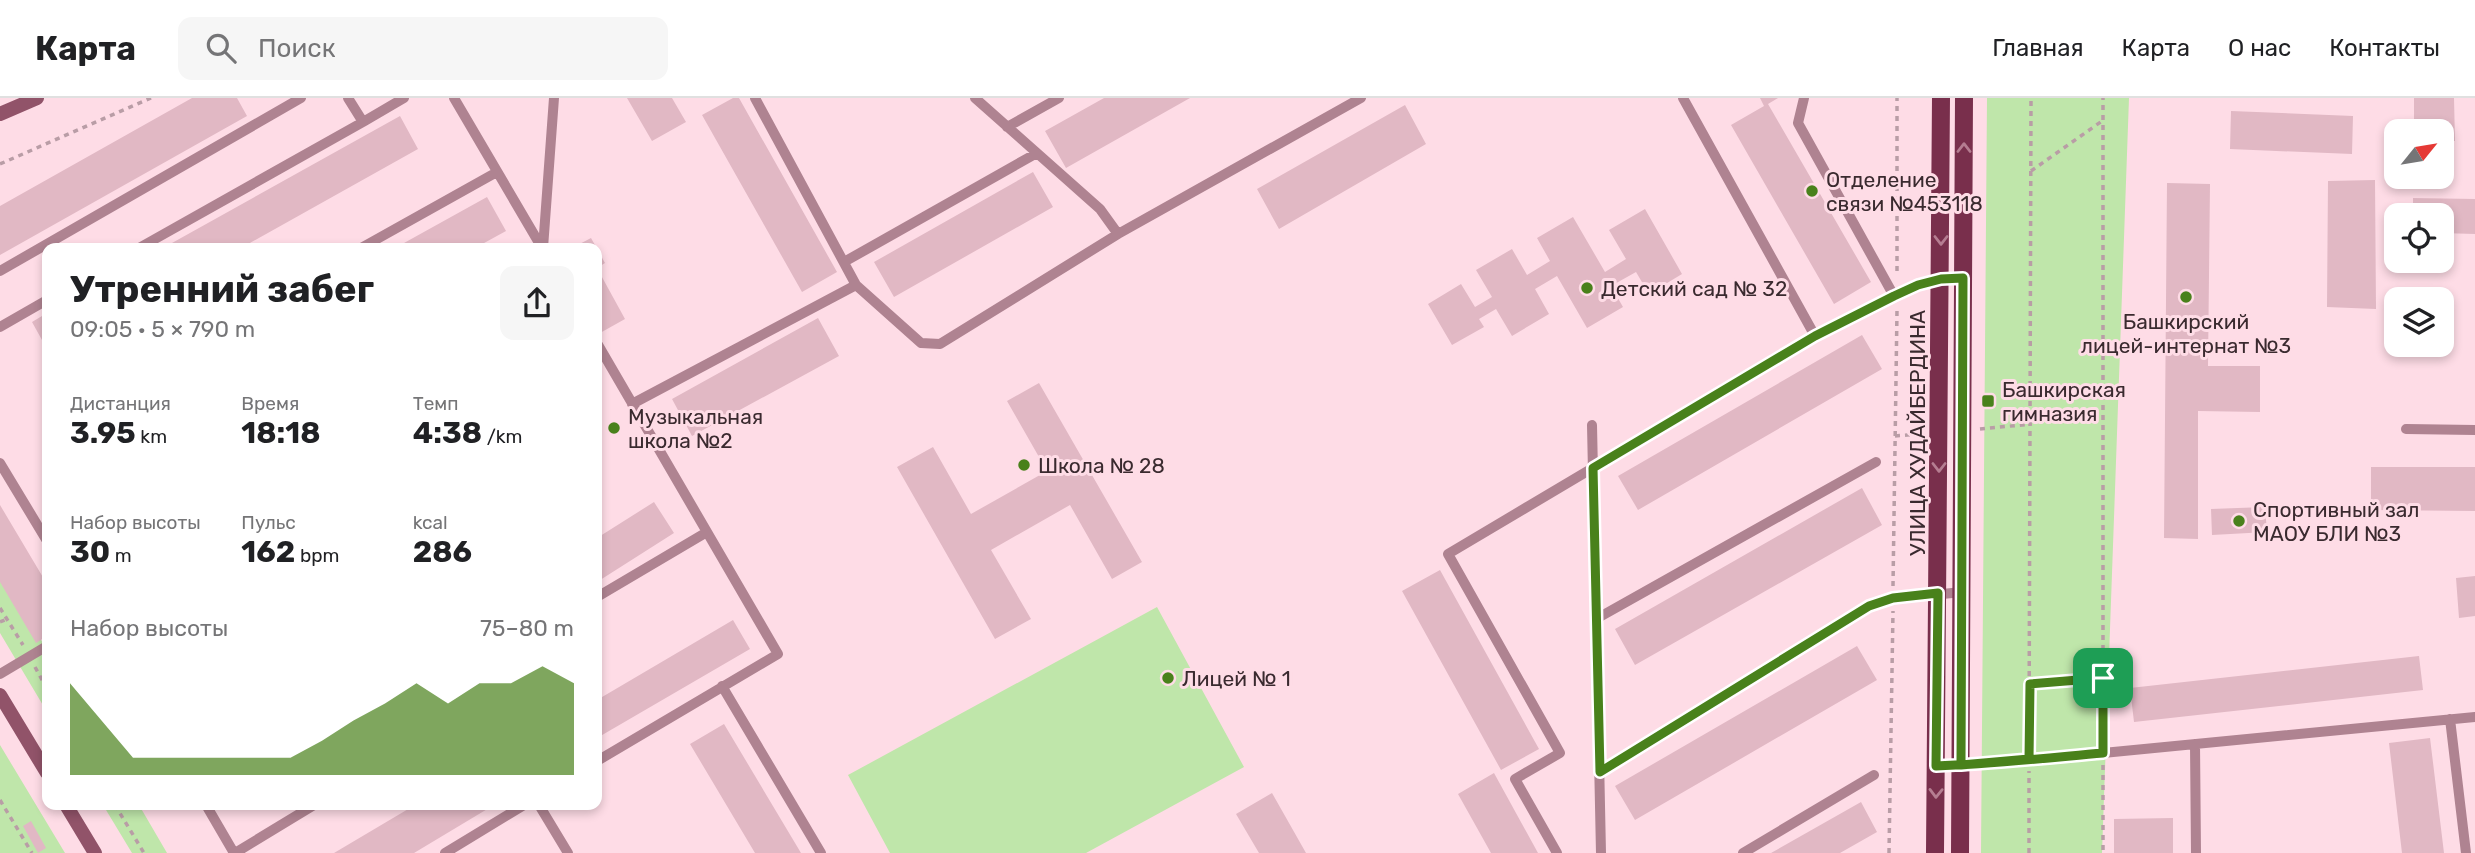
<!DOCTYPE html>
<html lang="ru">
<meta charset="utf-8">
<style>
:root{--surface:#fff;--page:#f6f6f6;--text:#202124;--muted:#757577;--line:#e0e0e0;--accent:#49811b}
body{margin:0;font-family:Rubik,sans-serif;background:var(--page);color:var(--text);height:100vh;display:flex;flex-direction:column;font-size:26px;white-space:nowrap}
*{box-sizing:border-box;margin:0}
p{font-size:23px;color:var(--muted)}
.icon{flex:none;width:38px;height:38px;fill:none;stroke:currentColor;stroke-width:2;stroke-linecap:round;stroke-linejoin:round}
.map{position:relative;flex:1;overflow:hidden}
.panel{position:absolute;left:42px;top:145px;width:560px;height:567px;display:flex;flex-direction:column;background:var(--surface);border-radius:14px;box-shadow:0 4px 10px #0003}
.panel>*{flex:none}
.needle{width:46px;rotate:60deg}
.fabs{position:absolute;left:2384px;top:21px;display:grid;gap:14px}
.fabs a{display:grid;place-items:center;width:70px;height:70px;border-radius:14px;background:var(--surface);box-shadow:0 4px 10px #0003;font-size:35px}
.pin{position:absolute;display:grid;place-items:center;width:60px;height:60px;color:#fff;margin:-30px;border-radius:14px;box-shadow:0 4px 10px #0006}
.round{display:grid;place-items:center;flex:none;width:74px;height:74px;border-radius:14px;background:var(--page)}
.headline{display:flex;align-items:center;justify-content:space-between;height:119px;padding:0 28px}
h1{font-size:38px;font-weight:700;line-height:52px}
.figures{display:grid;grid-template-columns:repeat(3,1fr);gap:10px;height:119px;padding:7px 28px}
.figures div{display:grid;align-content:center}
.figures b{font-size:30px;font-weight:700}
.figures small{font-size:19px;font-weight:400}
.figures p{font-size:19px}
.chart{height:196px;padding:14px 28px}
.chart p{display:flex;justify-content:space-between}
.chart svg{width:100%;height:126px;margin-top:7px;fill:var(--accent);opacity:.7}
header{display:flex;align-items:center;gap:42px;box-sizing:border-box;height:98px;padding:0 35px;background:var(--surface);border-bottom:2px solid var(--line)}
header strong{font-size:33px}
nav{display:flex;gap:38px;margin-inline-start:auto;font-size:24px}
.search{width:490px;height:63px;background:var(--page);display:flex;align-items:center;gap:18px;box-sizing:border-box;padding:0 24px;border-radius:14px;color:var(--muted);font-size:26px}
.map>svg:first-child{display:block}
</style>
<header>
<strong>Карта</strong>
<div class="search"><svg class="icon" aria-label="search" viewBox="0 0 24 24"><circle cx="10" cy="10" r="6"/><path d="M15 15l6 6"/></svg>Поиск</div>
<nav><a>Главная</a><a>Карта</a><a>О нас</a><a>Контакты</a></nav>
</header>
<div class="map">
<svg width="2475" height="755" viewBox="0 0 2475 755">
<rect width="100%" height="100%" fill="#fedce6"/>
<path fill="#bfe6aa" d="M1987 0H2129L2102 755H1981Z
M0 472 47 552V614L0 535Z
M1157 509 1244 669 1086 755H890L848 677Z
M0 647 65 755H0Z
M103 707H139L167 755H132Z"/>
<path fill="#e1b8c4" d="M192 0H237L247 18 0 157V108Z
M627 0H672L686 24 652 43Z
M733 0H739L837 174 802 194 702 17Z
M1104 0H1190L1066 70 1045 33Z
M1760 0H1778L1768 6 1871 184 1834 206 1731 27 1764 8Z
M2414 0H2454L2455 43H2441V33H2414Z
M1405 7 1426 46 1279 131 1257 91Z
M2231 13 2353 18 2352 56 2230 51Z
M400 18 418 51 241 150H163Z
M1033 74 1053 109 894 199 874 164Z
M2375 82 2376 211 2327 209 2328 83Z
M2167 85 2210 86 2208 268H2260V314L2198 313V441L2164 440Z
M487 99 506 133 475 150H395Z
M2413 100 2475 101V136L2441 135V117H2413Z
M1645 111 1682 176 1649 196 1636 174 1611 188 1623 209 1587 230 1557 178 1535 191 1549 216 1512 238 1496 211 1479 221 1484 229 1452 247 1428 206 1461 186 1475 209 1492 199 1476 172 1512 151 1527 177 1550 163 1537 140 1573 119 1605 174 1626 161 1609 132Z
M591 140 605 165 597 170V150H572Z
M597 170 625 221 600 235 597 229Z
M47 215V251L32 224Z
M818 220 839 258 692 338 672 301Z
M1862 237 1882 271 1638 412 1618 378Z
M1039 285 1142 464 1112 481 1070 407 991 452 1031 521 995 541 897 369 933 349 971 416 1047 373 1007 303Z
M2371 369H2475V413L2371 412Z
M1862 390 1882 427 1635 567 1615 531Z
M654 404 674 435 597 484V440Z
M0 407 47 486V538L36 545 0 484Z
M2265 409 2267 434 2212 437 2211 411Z
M1440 472 1539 651 1501 672 1402 493Z
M2475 478V518L2459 520 2456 480Z
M733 522 750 551 597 640V602Z
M1857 548 1877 582 1635 722 1615 688Z
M2419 558 2423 592 2134 624 2130 590Z
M724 626 801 755H755L690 646Z
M2430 640 2444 755H2402L2389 645Z
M1494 675 1538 755H1491L1458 696Z
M1272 695 1306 755H1259L1236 716Z
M1861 704 1877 734 1840 755H1771Z
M415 707H494L414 755H334Z
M2173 720V755H2114V721Z
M31 723 46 750 38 755 23 728Z"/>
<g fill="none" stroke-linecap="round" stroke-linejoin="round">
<path stroke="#b99da6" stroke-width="3.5" stroke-dasharray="5 5" stroke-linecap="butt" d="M0 66 151 0
M2031 73 2102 23
M1897 173V0
M1980 331 2032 326
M1895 338 1921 336
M1893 488 1897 212
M0 510 23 547
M0 524 7 521
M35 569 47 591
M2030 586 2103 580
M2103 642V0
M2029 648 2031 0
M2103 667V755
M0 702 32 755
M115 707 144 755
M1889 755 1893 513
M2029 755V673"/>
<path stroke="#af8391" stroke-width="10" d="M348 0 363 24 404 0
M454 0 542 150
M755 0 856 187 921 245 940 246 1118 136 1361 0
M975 0 1100 111 1118 136
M1683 0 1815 238
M1804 0 1798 25 1894 198
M1007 29 1059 0
M139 150 363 24
M361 150 497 74
M543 150 554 0
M844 164 1037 55
M0 173 301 0
M0 229 47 202
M597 245 778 556 597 663
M632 306 856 187
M1592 327 1601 755
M2406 331 2475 332
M0 365 47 443
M597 499 707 434
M1596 521 1876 364
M0 576 47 548
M722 588 821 755
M2450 621 2466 755
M2195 646 2196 755
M1936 668 2103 655 2475 619
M1600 674 1869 508 1893 501 1962 494
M206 707 234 755
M539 707 568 755
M235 755 314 707
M445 755 524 707
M1557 755 1515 681 1560 655 1448 456 1815 238 1918 187 1941 181 1963 180
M1743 755 1874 677"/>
<path stroke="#915369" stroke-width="14" d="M0 16 37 0
M0 597 47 675
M66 707 95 755"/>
<path stroke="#792f4c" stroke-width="18" d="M1935 755 1941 0
M1960 755 1964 0"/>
</g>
<defs><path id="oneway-chevron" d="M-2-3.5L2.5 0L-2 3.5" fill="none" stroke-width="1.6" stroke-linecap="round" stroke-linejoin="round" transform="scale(1.75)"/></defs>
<g stroke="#b57d91">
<use href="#oneway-chevron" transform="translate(1964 50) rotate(-90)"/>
<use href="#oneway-chevron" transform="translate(1941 142) rotate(90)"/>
<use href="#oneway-chevron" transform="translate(1939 369) rotate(90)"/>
<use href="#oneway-chevron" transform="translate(1936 695) rotate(91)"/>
</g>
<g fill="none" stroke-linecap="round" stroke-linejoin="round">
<defs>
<path id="route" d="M2103 580 2030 586 2029 661 1961 667 1963 180 1941 181 1918 187 1894 198 1815 238 1593 370 1600 674 1869 508 1893 500 1938 495 1936 668C1992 666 2047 660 2103 655V580"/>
</defs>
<use href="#route" stroke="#fff" stroke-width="14"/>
<use href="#route" stroke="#49811b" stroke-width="9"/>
</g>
<g fill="#49811b" stroke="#fedce6" stroke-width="2.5">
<circle cx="1812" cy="93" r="7"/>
<circle cx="1587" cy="190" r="7"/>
<circle cx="2186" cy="199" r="7"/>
<rect x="1981" y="296" width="14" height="14" rx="3.5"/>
<circle cx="614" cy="330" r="7"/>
<circle cx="1024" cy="367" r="7"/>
<circle cx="2239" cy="423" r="7"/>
<circle cx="1168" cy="580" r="7"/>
</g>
<g text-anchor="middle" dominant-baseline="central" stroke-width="6" stroke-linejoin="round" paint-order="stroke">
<g font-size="21" fill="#3a2a2f" stroke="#fedce6" text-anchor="start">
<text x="1826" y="81">Отделение<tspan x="1826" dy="24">связи №453118</tspan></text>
<text x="1601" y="190">Детский сад № 32</text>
<text x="2186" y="223" text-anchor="middle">Башкирский<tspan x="2186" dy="24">лицей-интернат №3</tspan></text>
<text x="2002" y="291">Башкирская<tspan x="2002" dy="24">гимназия</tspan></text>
<text x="628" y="318">Музыкальная<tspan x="628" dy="24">школа №2</tspan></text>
<text x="1038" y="367">Школа № 28</text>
<text x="2253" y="411">Спортивный зал<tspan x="2253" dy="24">МАОУ БЛИ №3</tspan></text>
<text x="1182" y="580">Лицей № 1</text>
</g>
<g font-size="21" fill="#3a2a2f" stroke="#fedce6">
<text transform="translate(1917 335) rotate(-90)">УЛИЦА ХУДАЙБЕРДИНА</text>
</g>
</g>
</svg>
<div class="fabs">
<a><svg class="needle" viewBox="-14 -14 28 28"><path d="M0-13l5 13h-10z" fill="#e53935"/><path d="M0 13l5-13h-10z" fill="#757577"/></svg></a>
<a><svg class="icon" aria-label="locate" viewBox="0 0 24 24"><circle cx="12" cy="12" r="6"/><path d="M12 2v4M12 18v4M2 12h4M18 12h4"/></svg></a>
<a><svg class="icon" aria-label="layers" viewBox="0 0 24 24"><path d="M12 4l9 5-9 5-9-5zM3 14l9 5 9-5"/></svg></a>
</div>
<div class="pin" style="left:2103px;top:580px;background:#1e9e55"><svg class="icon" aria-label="arrive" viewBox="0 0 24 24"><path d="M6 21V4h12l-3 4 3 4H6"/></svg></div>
<section class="panel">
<div class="headline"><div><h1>Утренний забег</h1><p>09:05 · 5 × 790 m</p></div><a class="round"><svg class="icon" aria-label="share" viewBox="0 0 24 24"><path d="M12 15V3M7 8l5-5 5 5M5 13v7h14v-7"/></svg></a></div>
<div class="figures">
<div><p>Дистанция</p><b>3.95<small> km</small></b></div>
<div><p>Время</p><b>18:18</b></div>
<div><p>Темп</p><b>4:38<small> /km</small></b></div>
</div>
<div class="figures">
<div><p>Набор высоты</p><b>30<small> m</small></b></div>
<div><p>Пульс</p><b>162<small> bpm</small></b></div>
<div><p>kcal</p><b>286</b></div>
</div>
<div class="chart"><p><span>Набор высоты</span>75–80 m</p>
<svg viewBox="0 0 160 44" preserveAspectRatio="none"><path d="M0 44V12L10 25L20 38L30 38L40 38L50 38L60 38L70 38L80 32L90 25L100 19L110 12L120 19L130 12L140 12L150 6L160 12V44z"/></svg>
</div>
</section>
</div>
